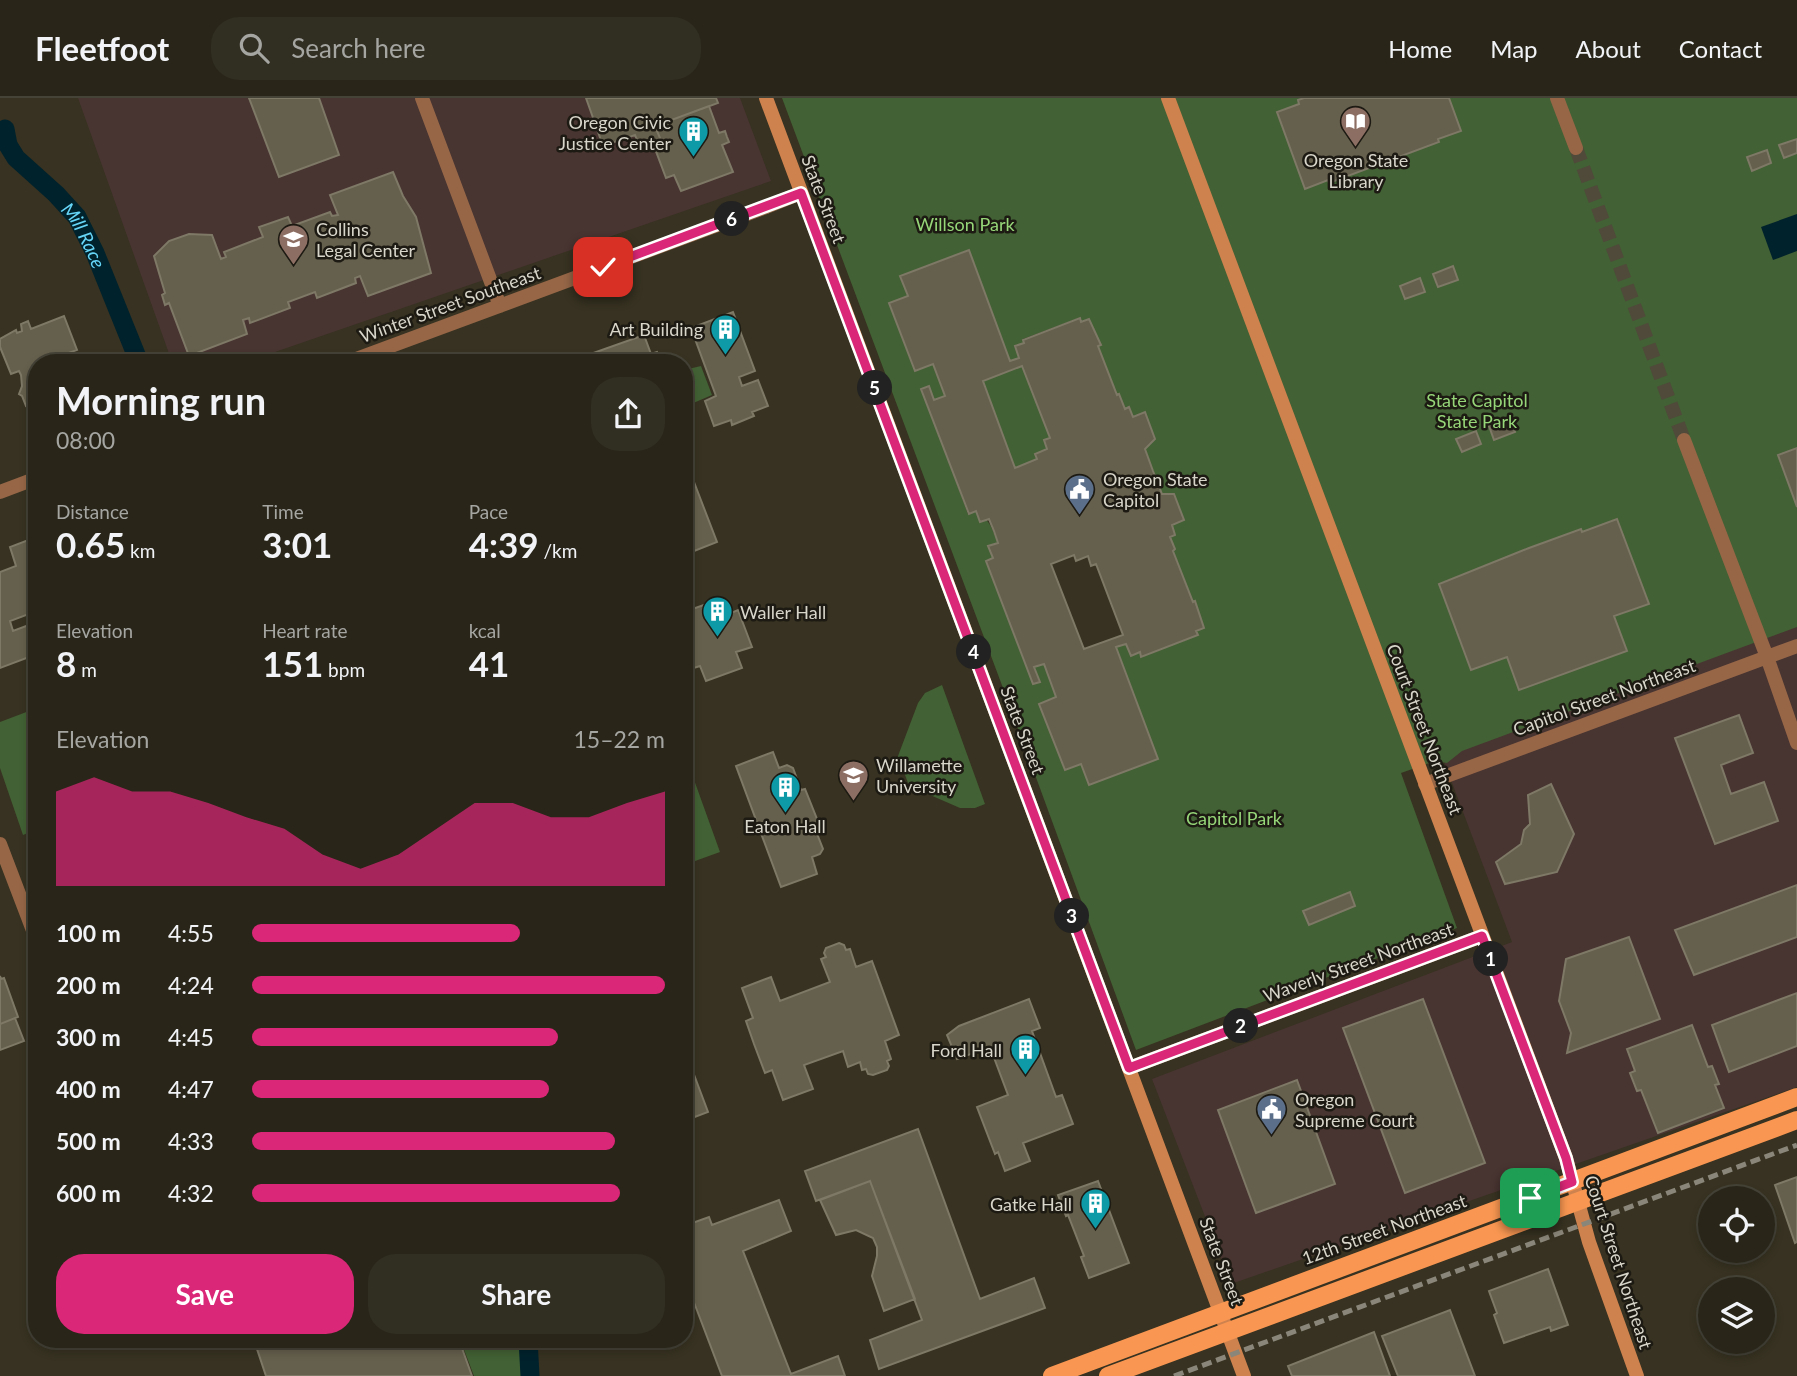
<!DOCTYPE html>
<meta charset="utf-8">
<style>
:root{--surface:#292619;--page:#312e22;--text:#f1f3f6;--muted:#a5a5a2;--line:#454338;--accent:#db2777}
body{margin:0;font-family:Lato,sans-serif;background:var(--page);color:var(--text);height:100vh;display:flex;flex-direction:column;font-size:26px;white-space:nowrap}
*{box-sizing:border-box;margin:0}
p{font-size:23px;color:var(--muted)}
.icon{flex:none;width:38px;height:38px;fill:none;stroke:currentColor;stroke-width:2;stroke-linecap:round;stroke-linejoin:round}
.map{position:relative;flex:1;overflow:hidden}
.sheet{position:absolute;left:28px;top:256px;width:665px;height:994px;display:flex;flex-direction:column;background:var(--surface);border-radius:28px;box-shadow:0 4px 10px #0003,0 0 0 2px var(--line)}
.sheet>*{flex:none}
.buttons{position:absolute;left:1698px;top:1088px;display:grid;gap:14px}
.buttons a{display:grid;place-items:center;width:77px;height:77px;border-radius:50%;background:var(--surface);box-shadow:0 4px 10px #0003,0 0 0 2px var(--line);font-size:35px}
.pin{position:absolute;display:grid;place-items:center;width:60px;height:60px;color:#fff;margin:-30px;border-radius:14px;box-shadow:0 4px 10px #0006}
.km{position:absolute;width:35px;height:35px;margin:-18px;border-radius:50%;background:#222;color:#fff;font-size:19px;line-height:35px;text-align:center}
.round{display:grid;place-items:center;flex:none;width:74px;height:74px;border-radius:28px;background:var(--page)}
.head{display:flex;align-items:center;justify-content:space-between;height:119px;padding:0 28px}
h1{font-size:38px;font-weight:700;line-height:52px}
.stats{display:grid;grid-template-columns:repeat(3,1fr);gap:10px;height:119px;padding:7px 28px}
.stats div{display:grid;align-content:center}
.stats b{font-size:35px;font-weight:700}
.stats small{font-size:19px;font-weight:400}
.stats p{font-size:19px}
.chart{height:196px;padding:14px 28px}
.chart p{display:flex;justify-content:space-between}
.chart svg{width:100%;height:126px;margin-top:7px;fill:var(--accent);opacity:.7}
.cta{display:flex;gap:14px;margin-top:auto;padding:14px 28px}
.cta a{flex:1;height:80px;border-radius:28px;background:var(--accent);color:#fff;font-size:28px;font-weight:700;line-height:80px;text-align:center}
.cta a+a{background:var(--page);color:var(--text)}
ul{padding:0 28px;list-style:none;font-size:23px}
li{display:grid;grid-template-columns:112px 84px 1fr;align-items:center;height:52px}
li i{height:18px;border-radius:9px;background:var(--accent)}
header{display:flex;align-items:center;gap:42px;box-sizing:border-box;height:98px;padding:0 35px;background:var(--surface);border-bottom:2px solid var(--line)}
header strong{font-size:33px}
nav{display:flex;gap:38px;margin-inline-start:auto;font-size:24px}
.search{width:490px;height:63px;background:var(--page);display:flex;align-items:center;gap:18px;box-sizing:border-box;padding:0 24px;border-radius:28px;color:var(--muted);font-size:26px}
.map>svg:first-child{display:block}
</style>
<header>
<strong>Fleetfoot</strong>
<div class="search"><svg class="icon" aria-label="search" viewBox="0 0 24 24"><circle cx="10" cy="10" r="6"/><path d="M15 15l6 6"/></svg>Search here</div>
<nav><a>Home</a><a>Map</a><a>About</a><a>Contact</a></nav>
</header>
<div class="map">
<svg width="1797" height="1278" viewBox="0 0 1797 1278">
<rect width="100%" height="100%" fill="#373221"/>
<path fill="#483431" d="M78 0H740L771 83 246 264H172Z
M1797 277V989L1231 1186 1152 981 1512 844 1359 438Z"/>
<path fill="#426134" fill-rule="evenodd" d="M782 0H1797V529L1462 653 1447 665 1435 663 1401 675 1457 830 1136 952 1012 614ZM1079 220 1081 224 1089 221 1101 247 1098 248 1117 297 1119 296 1125 311 1129 309 1133 319 1145 315 1155 341 1145 351 1162 396H1174L1184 422 1172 427 1175 436 1170 439 1175 451 1173 453 1193 504H1195L1203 530 1196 533 1197 537 1142 559 1140 554 1131 557 1126 546 1116 549 1124 570 1055 597 1044 566 1034 569 1040 584 1033 586 986 463 993 460 989 448 998 445C992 430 990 422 976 413L968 416 922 291 929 288 934 302 945 298 1003 246 1010 263 1019 260 1015 249 1024 245 1023 241Z
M701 268 712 297 691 306 684 285V272Z
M1022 268 1050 340 1044 342 1047 351 1036 356 1037 361 1015 370 983 283Z
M942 587 985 706 975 710H960L914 690 908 685 898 658 918 605 925 595Z
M37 610V731L23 737 0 670V624Z
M684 654 720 754 684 767Z
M460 1241H522L525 1278H474Z"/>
<path fill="#00222c" d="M1797 116V153L1773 162 1761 129Z"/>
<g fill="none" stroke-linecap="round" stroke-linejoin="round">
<g stroke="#00222c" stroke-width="19">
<path id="s1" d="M5 31 8 47 16 60 56 96 77 119 95 155 139 264"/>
<path d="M528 1241 530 1278"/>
</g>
</g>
<path fill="#655f4d" stroke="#7e7866" stroke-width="2" fill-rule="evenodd" d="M249 0H319L339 57 279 79Z
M586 0H716L718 5 655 28 662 45 641 52 635 37 603 48Z
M1304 0H1449L1461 33 1438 41 1439 44 1329 85 1328 82 1305 91 1277 14 1299 6 1298 2Z
M709 8 719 35 725 33 727 39 729 44 722 47 733 74 681 93 674 77 666 80 654 48 662 45 655 28Z
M1797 41V55L1784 60 1779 47Z
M1767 52 1771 65 1752 73 1747 59Z
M393 74 403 98 416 119 431 175 368 198 360 178 355 180 356 185 317 200 315 194 288 204 290 210 250 225 249 220 243 222 247 236 189 258 169 205 165 207 162 197 165 195 154 158 169 143 189 136 212 137 221 161 226 159 224 154 263 139 259 129 288 119 292 128 330 114 332 118 338 117 330 97Z
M969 152 1010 263 1019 260 1015 248 1024 245 1023 242 1080 220 1081 224 1089 221 1101 247 1098 248 1117 297 1119 296 1125 311 1129 309 1133 319 1145 314 1155 341 1145 351 1153 373 1162 396H1174L1184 422 1172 427 1175 437 1170 439 1175 451 1173 453 1193 504 1195 503 1204 530 1196 533 1198 537 1141 559 1140 554 1131 558 1126 546 1116 549 1158 661 1089 687 1081 666 1065 672 1039 606 1056 599 1044 566 1034 569 1040 584 1033 586 986 463 993 460 988 448 998 445 994 433 989 421 980 424 976 413 969 416 921 291 929 288 934 302 945 298 933 266 915 273 889 205 908 198 900 178ZM1022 268 1050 340 1044 342 1047 351 1035 356 1037 361 1015 370 983 283ZM1074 457 1076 463 1088 458 1091 468 1096 466 1123 537 1084 551 1051 466Z
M1453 168 1458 182 1438 189 1433 176Z
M1420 180 1425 194 1405 201 1400 188Z
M733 214 755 273 739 279 742 288 758 282 768 308 752 314 754 318 732 327 731 322 714 328 705 303 716 298 691 230Z
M64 218 77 252 60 258 63 264H37V304L26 308 22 298 19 296 22 288 21 277 19 273 11 276 0 249V241L16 232 17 235 22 233 21 226 28 223 31 231Z
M644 237 651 256 657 254 661 264H568Z
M1510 320 1515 334 1494 342 1489 328Z
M1476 333 1481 346 1462 354 1456 341Z
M1797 350V409L1778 357Z
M684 358 717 444 684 457Z
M1617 421 1649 506 1614 518 1627 553 1519 592 1507 559 1471 572 1439 486 1529 450 1581 431 1582 434Z
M31 441 33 446 37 445V489L31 492 37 513 10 523 13 533 37 524V556L0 570V474L16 468 10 449Z
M718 502 724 518 738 512 752 549 736 554 742 570 706 583 700 568 684 573V533L688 532 684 514Z
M1739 617 1753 655 1721 667 1731 696 1764 684 1778 723 1715 746 1675 640Z
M773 654 779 670 787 667 793 670 801 692 805 691 819 726 814 728 823 751 820 756 812 759 817 776 781 789 736 668Z
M1551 686 1574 736 1557 774 1505 786 1496 764 1521 746 1524 732 1530 726 1528 697Z
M1797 787V839L1694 877 1675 832Z
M1350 794 1355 808 1309 827 1303 813Z
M1629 839 1660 921 1567 955 1571 935 1559 903 1566 861Z
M839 845 844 847 846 852 850 851 856 869 872 863 899 937 885 943 891 961 887 963 889 968 887 972 873 977 868 976 866 971 862 972 860 964 848 969 843 953 804 967 813 991 783 1002 772 972 765 975 754 946 746 923 753 920 742 890 771 879 780 903 830 884 821 861 826 859 824 855 826 850Z
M0 878 1 881 4 880 18 919 0 926Z
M1797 895V948L1729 974 1712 927Z
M1029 901 1040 930 1032 933 1056 999 1062 997 1073 1026 1023 1045 1030 1063 1005 1073 998 1054 995 1056 977 1009 1008 997 990 949 957 961 947 937 959 928Z
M1423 901 1485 1065 1405 1095 1343 930Z
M15 920 24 943 0 952V926Z
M1692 927 1708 969 1712 968 1719 986 1715 987 1724 1010 1658 1035 1641 992 1637 993 1630 975 1635 973 1627 951Z
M684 950 708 1014 684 1023Z
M1297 982 1335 1086 1256 1115 1218 1012Z
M918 1031 980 1201 1034 1180 1045 1210 879 1271 870 1242 922 1222 870 1083 816 1103 805 1073Z
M1797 1079V1144L1795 1145 1775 1087Z
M870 1083 915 1201 884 1213 872 1178 877 1158V1149L873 1140 856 1132 836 1137 820 1102Z
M1098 1083 1129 1165 1089 1180 1081 1159 1084 1158 1068 1117 1066 1118 1058 1097Z
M779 1102 791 1133 743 1153 791 1276 838 1258 845 1278H722L687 1186 684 1179V1128L709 1119 712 1127Z
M1548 1171 1568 1227 1551 1233 1550 1229 1504 1245 1494 1217 1497 1215 1489 1193Z
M1450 1212 1475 1278H1398L1382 1238Z
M1374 1234 1390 1278H1292L1288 1268Z
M257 1241H456L459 1242 472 1278H266L255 1245Z"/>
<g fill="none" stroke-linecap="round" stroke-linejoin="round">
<path stroke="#4f4a3a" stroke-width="14" stroke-dasharray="14 7" stroke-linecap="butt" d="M1576 50 1684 342"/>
<path stroke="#966647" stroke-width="14" d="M766 109 801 95
M0 746 37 843
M1129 970 1482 838"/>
<path stroke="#966647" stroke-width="14" d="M422 0 500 208
M1557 0 1576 50
M348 264 766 109
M1684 342 1767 559 1797 645
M0 394 37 380
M1425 686 1797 548"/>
<path stroke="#ce824e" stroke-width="14" d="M766 0 1244 1278
M1168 0 1566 1060 1589 1144 1637 1278"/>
<path stroke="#f99752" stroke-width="18" d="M1052 1278 1797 999
M1108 1278 1797 1022"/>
<path stroke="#8a8679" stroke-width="5" stroke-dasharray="10 5" stroke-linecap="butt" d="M1174 1278 1797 1047"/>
</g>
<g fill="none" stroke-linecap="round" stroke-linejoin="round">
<defs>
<path id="route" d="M603 169 801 95 1129 970 1482 838 1566 1060 1572 1084 1530 1100"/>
</defs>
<use href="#route" stroke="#fff" stroke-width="14"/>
<use href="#route" stroke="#db2777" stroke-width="9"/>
</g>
<defs>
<symbol id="library-pin" viewBox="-11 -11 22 30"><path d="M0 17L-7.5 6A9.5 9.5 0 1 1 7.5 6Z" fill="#8d6e63" stroke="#1c1a12"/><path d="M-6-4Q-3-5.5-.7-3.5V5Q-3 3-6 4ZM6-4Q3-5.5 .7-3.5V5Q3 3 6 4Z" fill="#fff"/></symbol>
<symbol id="building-pin" viewBox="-11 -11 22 30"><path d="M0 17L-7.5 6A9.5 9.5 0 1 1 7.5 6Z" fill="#0f9aa8" stroke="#1c1a12"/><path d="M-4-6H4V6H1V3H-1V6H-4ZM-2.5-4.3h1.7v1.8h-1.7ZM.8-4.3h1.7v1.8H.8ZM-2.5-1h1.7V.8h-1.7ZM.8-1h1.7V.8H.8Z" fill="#fff"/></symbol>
<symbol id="university-pin" viewBox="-11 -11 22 30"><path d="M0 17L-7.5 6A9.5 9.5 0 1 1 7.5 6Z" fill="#8d6e63" stroke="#1c1a12"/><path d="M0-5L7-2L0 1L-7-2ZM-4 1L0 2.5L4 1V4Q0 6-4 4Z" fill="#fff"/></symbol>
<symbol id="civic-pin" viewBox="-11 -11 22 30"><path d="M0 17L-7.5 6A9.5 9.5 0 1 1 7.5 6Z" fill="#5c6f8a" stroke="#1c1a12"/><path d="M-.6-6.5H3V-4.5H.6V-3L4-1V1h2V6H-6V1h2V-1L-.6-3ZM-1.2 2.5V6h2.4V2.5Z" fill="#fff"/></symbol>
</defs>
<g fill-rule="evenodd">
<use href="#library-pin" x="1338" y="6" width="35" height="47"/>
<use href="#building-pin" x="676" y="16" width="35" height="47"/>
<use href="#university-pin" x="276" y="124" width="35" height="47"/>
<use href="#building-pin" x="708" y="214" width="35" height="47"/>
<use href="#civic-pin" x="1062" y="374" width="35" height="47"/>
<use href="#building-pin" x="700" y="496" width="35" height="47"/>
<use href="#university-pin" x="836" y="660" width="35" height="47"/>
<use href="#building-pin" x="768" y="672" width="35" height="47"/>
<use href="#building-pin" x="1008" y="934" width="35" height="47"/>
<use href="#civic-pin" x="1254" y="994" width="35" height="47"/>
<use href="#building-pin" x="1078" y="1088" width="35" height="47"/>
</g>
<g text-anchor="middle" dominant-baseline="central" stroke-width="5" stroke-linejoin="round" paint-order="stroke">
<g font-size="18" fill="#d8d5cb" stroke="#1c1a12" text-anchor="start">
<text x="671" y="24" text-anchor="end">Oregon Civic<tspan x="671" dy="21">Justice Center</tspan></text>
<text x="1356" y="62" text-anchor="middle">Oregon State<tspan x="1356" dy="21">Library</tspan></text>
<text x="316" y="131">Collins<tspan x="316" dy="21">Legal Center</tspan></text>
<text x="703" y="231" text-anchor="end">Art Building</text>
<text x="1103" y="381">Oregon State<tspan x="1103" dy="21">Capitol</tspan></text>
<text x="740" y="514">Waller Hall</text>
<text x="876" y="667">Willamette<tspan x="876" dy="21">University</tspan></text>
<text x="785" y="728" text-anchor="middle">Eaton Hall</text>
<text x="1002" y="952" text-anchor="end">Ford Hall</text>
<text x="1295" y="1001">Oregon<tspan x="1295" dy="21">Supreme Court</tspan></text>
<text x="1072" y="1106" text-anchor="end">Gatke Hall</text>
</g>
<g font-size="18" fill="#d8d5cb" stroke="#1c1a12">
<text transform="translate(824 101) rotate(69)">State Street</text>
<text transform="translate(450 206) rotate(-20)">Winter Street Southeast</text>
<text transform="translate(1604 599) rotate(-20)">Capitol Street Northeast</text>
<text transform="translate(1425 631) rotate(69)">Court Street Northeast</text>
<text transform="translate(1023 632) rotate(69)">State Street</text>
<text transform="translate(1358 864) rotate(-20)">Waverly Street Northeast</text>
<text transform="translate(1384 1131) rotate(-20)">12th Street Northeast</text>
<text transform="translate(1222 1163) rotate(69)">State Street</text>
<text transform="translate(1619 1164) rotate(72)">Court Street Northeast</text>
</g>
<g font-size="18" fill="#96d679" stroke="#1c1a12">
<text x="965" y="126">Willson Park</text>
<text x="1477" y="302">State Capitol<tspan x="1477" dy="21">State Park</tspan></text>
<text x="1234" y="720">Capitol Park</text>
</g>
<g font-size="19" font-style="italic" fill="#66d6f8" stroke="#1c1a12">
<text stroke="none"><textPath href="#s1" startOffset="136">Mill Race</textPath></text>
</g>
</g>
</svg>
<div class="buttons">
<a><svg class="icon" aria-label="locate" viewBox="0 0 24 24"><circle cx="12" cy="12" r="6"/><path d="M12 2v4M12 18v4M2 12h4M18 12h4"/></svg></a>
<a><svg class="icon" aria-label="layers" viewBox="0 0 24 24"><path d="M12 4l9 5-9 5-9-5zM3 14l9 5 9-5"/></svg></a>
</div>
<div class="pin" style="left:1530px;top:1100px;background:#1e9e55"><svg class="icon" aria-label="arrive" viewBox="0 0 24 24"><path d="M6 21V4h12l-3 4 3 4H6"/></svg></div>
<div class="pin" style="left:603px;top:169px;background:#d93025"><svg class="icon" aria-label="check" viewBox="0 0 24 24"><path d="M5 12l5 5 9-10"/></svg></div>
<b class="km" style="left:1491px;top:861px">1</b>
<b class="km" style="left:1241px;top:928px">2</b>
<b class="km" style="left:1072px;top:818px">3</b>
<b class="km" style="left:974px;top:554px">4</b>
<b class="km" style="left:875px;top:290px">5</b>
<b class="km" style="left:732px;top:121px">6</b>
<section class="sheet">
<div class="head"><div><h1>Morning run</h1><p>08:00</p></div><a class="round"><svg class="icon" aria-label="share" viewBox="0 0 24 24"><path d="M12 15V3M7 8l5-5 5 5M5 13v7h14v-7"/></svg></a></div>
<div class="stats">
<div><p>Distance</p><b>0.65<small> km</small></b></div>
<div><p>Time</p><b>3:01</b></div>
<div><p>Pace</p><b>4:39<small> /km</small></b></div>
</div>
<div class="stats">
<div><p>Elevation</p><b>8<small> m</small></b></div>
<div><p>Heart rate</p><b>151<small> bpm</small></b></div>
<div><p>kcal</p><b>41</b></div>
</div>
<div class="chart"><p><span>Elevation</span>15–22 m</p>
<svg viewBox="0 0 160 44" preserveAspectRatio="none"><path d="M0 44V11L10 6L20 11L30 11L40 15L50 20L60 24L70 33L80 38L90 33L100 24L110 15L120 15L130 20L140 20L150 15L160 11V44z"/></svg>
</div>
<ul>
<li><b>100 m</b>4:55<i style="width:65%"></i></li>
<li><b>200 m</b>4:24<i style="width:100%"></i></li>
<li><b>300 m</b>4:45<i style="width:74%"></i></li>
<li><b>400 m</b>4:47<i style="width:72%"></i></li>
<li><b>500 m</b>4:33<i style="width:88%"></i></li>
<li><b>600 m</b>4:32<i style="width:89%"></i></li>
</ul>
<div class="cta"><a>Save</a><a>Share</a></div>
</section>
</div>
